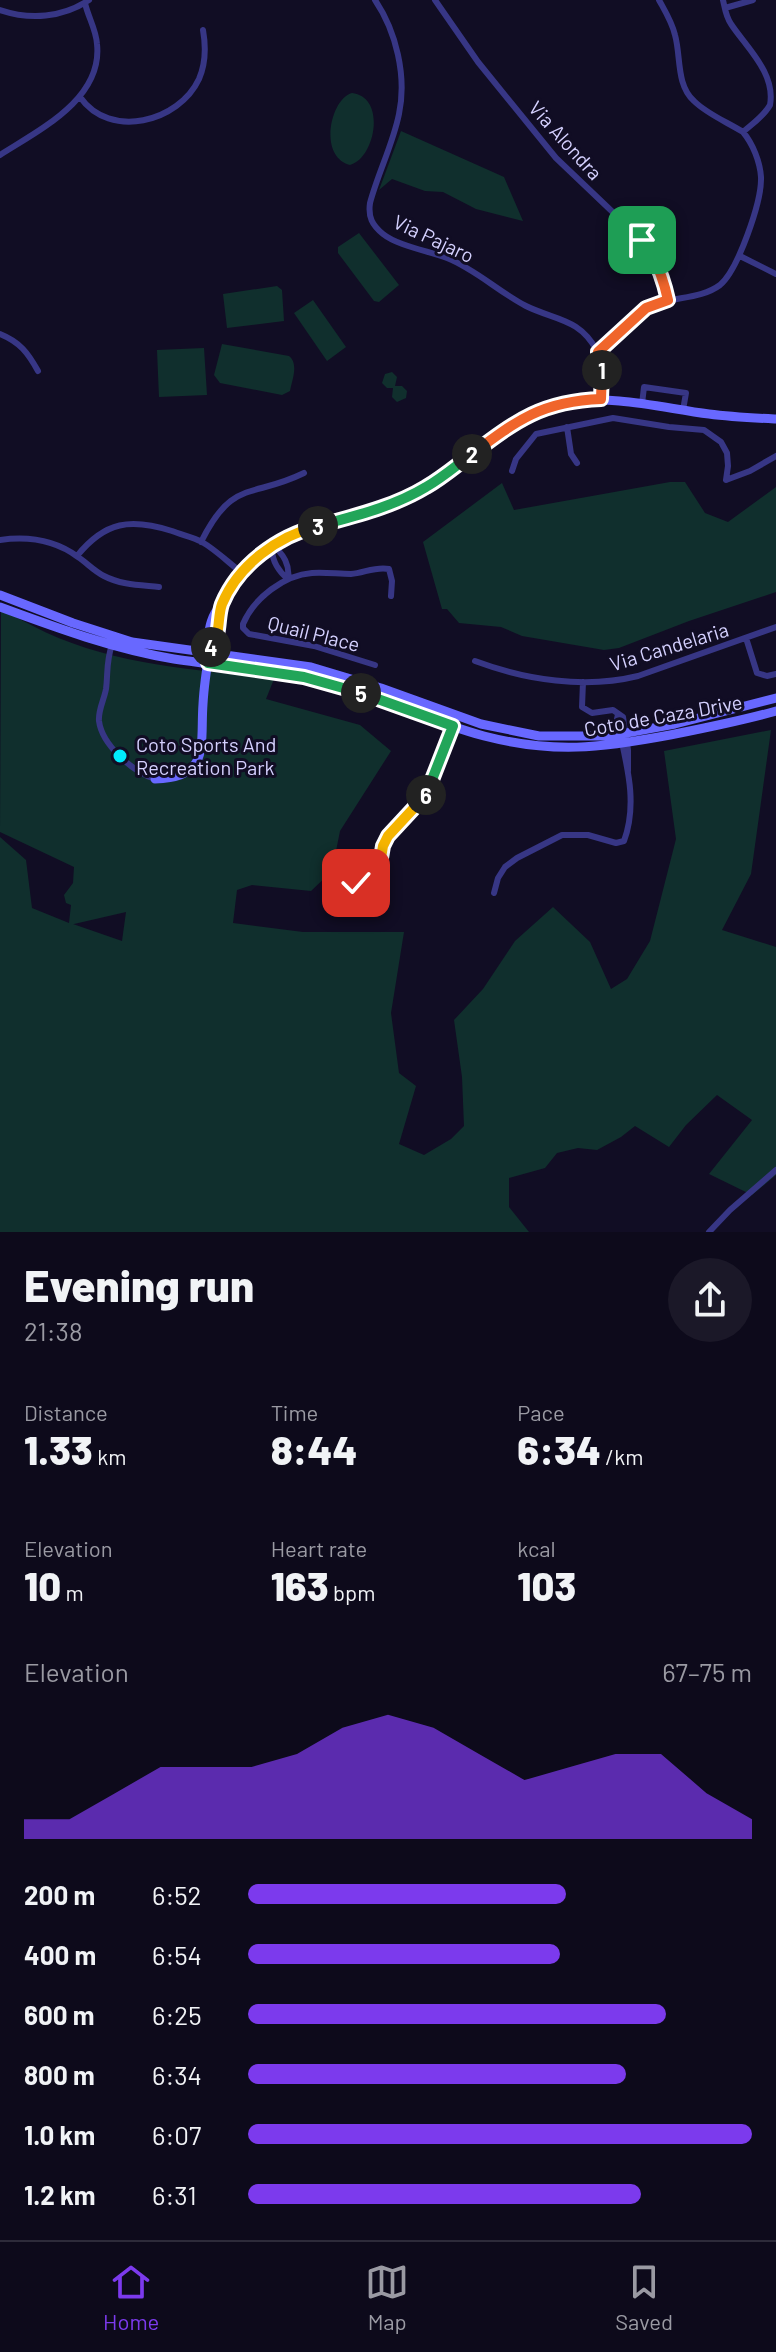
<!DOCTYPE html>
<meta charset="utf-8">
<style>
:root{--surface:#0d0a1b;--page:#1b1828;--text:#f1f3f6;--muted:#9a9aa3;--line:#2d2b3a;--accent:#7c3aed}
body{margin:0;font-family:Barlow,sans-serif;background:var(--page);color:var(--text);height:100vh;display:flex;flex-direction:column;font-size:30px;white-space:nowrap}
*{box-sizing:border-box;margin:0}
p{font-size:26px;color:var(--muted)}
.icon{flex:none;width:44px;height:44px;fill:none;stroke:currentColor;stroke-width:2;stroke-linecap:round;stroke-linejoin:round}
.map{position:relative;height:1232px;overflow:hidden}
.side{display:flex;flex-direction:column;background:var(--surface);flex:1}
.side>*{flex:none}
.pin{position:absolute;display:grid;place-items:center;width:68px;height:68px;color:#fff;margin:-34px;border-radius:16px;box-shadow:0 4px 12px #0006}
.km{position:absolute;width:40px;height:40px;margin:-20px;border-radius:50%;background:#222;color:#fff;font-size:22px;line-height:40px;text-align:center}
.round{display:grid;place-items:center;flex:none;width:84px;height:84px;border-radius:42px;background:var(--page)}
.headline{display:flex;align-items:center;justify-content:space-between;height:136px;padding:0 24px}
h1{font-size:44px;font-weight:800;line-height:60px}
.stats{display:grid;grid-template-columns:repeat(3,1fr);gap:12px;height:136px;padding:8px 24px}
.stats div{display:grid;align-content:center}
.stats b{font-size:40px;font-weight:800}
.stats small{font-size:22px;font-weight:400}
.stats p{font-size:22px}
.chart{height:224px;padding:16px 24px}
.chart p{display:flex;justify-content:space-between}
.chart svg{width:100%;height:144px;margin-top:8px;fill:var(--accent);opacity:.7}
ul{padding:0 24px;list-style:none;font-size:26px}
li{display:grid;grid-template-columns:128px 96px 1fr;align-items:center;height:60px}
li i{height:20px;border-radius:10px;background:var(--accent)}
.dock{display:flex;justify-content:space-around;align-items:center;height:112px;border-top:2px solid var(--line);background:var(--surface);font-size:22px;color:var(--muted)}
.dock a{display:grid;justify-items:center;gap:4px}
.dock .current{color:var(--accent)}
.map>svg:first-child{display:block}
</style>
<div class="map">
<svg width="776" height="1232" viewBox="0 0 776 1232">
<rect width="100%" height="100%" fill="#110d24"/>
<path fill="#102f2d" fill-rule="evenodd" d="M352 93C387 97 375 159 350 165 318 157 330 99 352 93Z
M401 131 504 177 523 221 476 209 443 192 425 191 392 179 379 190Z
M359 233 399 285 379 302 374 301 338 253V247Z
M277 286 282 290 284 321 227 328 223 294Z
M313 300 346 347 327 361 294 313Z
M222 344 289 356C299 364 292 380 290 391L282 395 220 383 214 375Z
M204 348 207 395 159 397 157 350Z
M392 372 397 377 395 386H402L407 391 406 398 397 402 392 397 393 388H387L382 383 385 374Z
M670 482H685L705 513 728 522 776 487V592L689 621 619 648 604 650 522 636 501 627 459 623 447 609H442L423 542 502 483 514 510Z
M1 608C11 615 22 620 33 626 107 665 193 669 274 679L266 699 360 725 391 751 340 831 332 871 311 891 252 885 237 890 233 923 303 932H404L391 1013 399 1073 416 1086 399 1144 424 1155 451 1139 464 1126 462 1077 454 1020 483 989 515 941 553 907 590 942 611 989 627 979 650 941 676 839 664 751 771 730 751 874 722 930 776 947V1175L752 1195 709 1174 752 1120 717 1095 686 1125 669 1147 635 1126 621 1137 597 1150 578 1148 557 1153 545 1168 509 1178V1207L529 1232H0V837L26 860 32 908 69 923 71 905 66 903 64 895 73 883 74 867 0 832ZM126 912 122 941 73 924H74Z"/>
<g fill="none" stroke-linecap="round" stroke-linejoin="round">
<path stroke="#373685" stroke-width="6" d="M375 0C396 31 407 76 399 114 393 144 378 173 370 203 368 217 372 225 383 234 398 246 429 251 447 258 475 269 499 292 526 306 554 320 580 318 597 351 605 365 602 384 601 399
M435 0 478 62 556 158 642 240C656 259 663 277 668 300
M723 0C725 9 726 17 731 24 746 47 776 73 770 105 764 116 752 124 743 132
M725 8 753 0
M0 10C30 20 62 18 89 0
M80 97C110 140 179 122 199 79 206 63 206 47 203 30
M0 155C39 130 103 99 97 44 96 29 88 17 85 3
M740 256 776 274
M0 334C20 342 28 353 38 371
M598 352C617 340 630 317 649 307 671 296 700 300 720 285 738 270 762 201 761 177 760 162 753 144 743 132 727 122 707 114 694 101 676 85 681 56 675 35 672 22 665 11 659 0
M642 404 644 387 686 393 683 410
M567 427 571 454 577 463
M512 471 516 459 536 434 613 418 669 427 704 430 721 442 727 453 728 466 726 480
M726 480 750 471 776 456
M0 540C28 536 55 540 78 557 87 563 94 571 104 576 121 585 140 585 159 587
M201 542C233 478 251 499 304 473
M272 546C284 553 290 566 288 579
M272 549C272 561 279 572 288 579
M77 556C105 521 131 518 172 531 182 535 193 537 202 542 216 550 229 563 242 573
M746 638 757 673 767 676 776 674
M112 645C106 661 108 674 106 689 104 700 98 710 99 721 102 745 133 772 155 779
M475 661C526 680 585 689 638 676L776 627
M375 665 314 646 249 634 243 628V624C254 598 284 575 312 573 325 572 338 574 351 574 364 573 376 566 389 569L392 581 391 596
M583 682 582 707 592 713 613 710 623 717 628 750V771
M494 893 498 878 505 867 517 858 562 835H588L616 843 624 841C639 800 625 760 617 719L618 714
M337 905 356 883 366 878 380 864 383 846 388 836 418 806 428 792 457 716
M709 1232 730 1210 776 1170"/>
<path stroke="#6868ff" stroke-width="9" d="M0 595 73 623 132 642 311 667 381 688 481 724 539 736H610L675 724 776 698
M0 607C57 628 114 649 174 659 218 666 262 668 306 677 367 690 424 720 484 736 554 754 600 748 670 735 705 728 741 721 776 711
M210 648 215 642 221 607
M155 779C211 778 200 745 203 704 204 685 207 666 210 648 206 639 210 622 215 613 217 610 220 607 223 604 229 593 234 582 242 573 289 517 367 522 426 487 472 460 510 413 565 403 613 394 662 408 709 414 731 417 754 418 776 419"/>
</g>
<g fill="none" stroke-linecap="round" stroke-linejoin="round">
<defs>
<path id="split-1" d="M602 370 598 352 646 308 668 300C663 277 656 258 642 240"/>
<path id="split-2" d="M472 454C517 420 543 401 601 399L602 370"/>
<path id="split-3" d="M318 526C354 516 393 507 426 487 442 478 457 465 472 454"/>
<path id="split-4" d="M211 647C221 635 217 618 222 604 238 565 278 536 318 526"/>
<path id="split-5" d="M211 647 208 663 304 677 361 693"/>
<path id="split-6" d="M361 693 453 726 426 795"/>
<path id="split-7" d="M356 883 366 878 380 864 383 846 388 836 426 795"/>
</defs>
<use href="#split-1" stroke="#fff" stroke-width="16"/>
<use href="#split-2" stroke="#fff" stroke-width="16"/>
<use href="#split-3" stroke="#fff" stroke-width="16"/>
<use href="#split-4" stroke="#fff" stroke-width="16"/>
<use href="#split-5" stroke="#fff" stroke-width="16"/>
<use href="#split-6" stroke="#fff" stroke-width="16"/>
<use href="#split-7" stroke="#fff" stroke-width="16"/>
<use href="#split-1" stroke="#f0652b" stroke-width="10"/>
<use href="#split-2" stroke="#f0652b" stroke-width="10"/>
<use href="#split-3" stroke="#22a559" stroke-width="10"/>
<use href="#split-4" stroke="#f5b400" stroke-width="10"/>
<use href="#split-5" stroke="#22a559" stroke-width="10"/>
<use href="#split-6" stroke="#22a559" stroke-width="10"/>
<use href="#split-7" stroke="#f5b400" stroke-width="10"/>
</g>
<circle fill="#00e9fc" stroke="#110d24" stroke-width="3" cx="120" cy="756" r="8"/>
<g text-anchor="middle" dominant-baseline="central" stroke-width="6" stroke-linejoin="round" paint-order="stroke">
<g font-size="20" fill="#d5d1ff" stroke="#110d24">
<text transform="translate(566 140) rotate(48)">Via Alondra</text>
<text transform="translate(434 238) rotate(25)">Via Pajaro</text>
<text transform="translate(314 633) rotate(14)">Quail Place</text>
<text transform="translate(669 646) rotate(-17)">Via Candelaria</text>
<text transform="translate(663 715) rotate(-10)">Coto de Caza Drive</text>
</g>
<g font-size="20" fill="#d5d1ff" stroke="#110d24" text-anchor="start">
<text x="136" y="744">Coto Sports And<tspan x="136" dy="23">Recreation Park</tspan></text>
</g>
</g>
</svg>
<div class="pin" style="left:642px;top:240px;background:#1e9e55"><svg class="icon" aria-label="arrive" viewBox="0 0 24 24"><path d="M6 21V4h12l-3 4 3 4H6"/></svg></div>
<div class="pin" style="left:356px;top:883px;background:#d93025"><svg class="icon" aria-label="check" viewBox="0 0 24 24"><path d="M5 12l5 5 9-10"/></svg></div>
<b class="km" style="left:602px;top:370px">1</b>
<b class="km" style="left:472px;top:454px">2</b>
<b class="km" style="left:318px;top:526px">3</b>
<b class="km" style="left:211px;top:647px">4</b>
<b class="km" style="left:361px;top:693px">5</b>
<b class="km" style="left:426px;top:795px">6</b>
</div>
<section class="side">
<div class="headline"><div><h1>Evening run</h1><p>21:38</p></div><a class="round"><svg class="icon" aria-label="share" viewBox="0 0 24 24"><path d="M12 15V3M7 8l5-5 5 5M5 13v7h14v-7"/></svg></a></div>
<div class="stats">
<div><p>Distance</p><b>1.33<small> km</small></b></div>
<div><p>Time</p><b>8:44</b></div>
<div><p>Pace</p><b>6:34<small> /km</small></b></div>
</div>
<div class="stats">
<div><p>Elevation</p><b>10<small> m</small></b></div>
<div><p>Heart rate</p><b>163<small> bpm</small></b></div>
<div><p>kcal</p><b>103</b></div>
</div>
<div class="chart"><p><span>Elevation</span>67–75 m</p>
<svg viewBox="0 0 160 44" preserveAspectRatio="none"><path d="M0 44V38L10 38L20 30L30 22L40 22L50 22L60 18L70 10L80 6L90 10L100 18L110 26L120 22L130 18L140 18L150 30L160 38V44z"/></svg>
</div>
<ul>
<li><b>200 m</b>6:52<i style="width:63%"></i></li>
<li><b>400 m</b>6:54<i style="width:62%"></i></li>
<li><b>600 m</b>6:25<i style="width:83%"></i></li>
<li><b>800 m</b>6:34<i style="width:75%"></i></li>
<li><b>1.0 km</b>6:07<i style="width:100%"></i></li>
<li><b>1.2 km</b>6:31<i style="width:78%"></i></li>
</ul>
</section>
<nav class="dock">
<a class="current"><svg class="icon" aria-label="home" viewBox="0 0 24 24"><path d="M3 11l9-7 9 7M6 9v11h12V9"/></svg>Home</a>
<a><svg class="icon" aria-label="map" viewBox="0 0 24 24"><path d="M3 6l6-2 6 2 6-2v14l-6 2-6-2-6 2zM9 4v14M15 6v14"/></svg>Map</a>
<a><svg class="icon" aria-label="saved" viewBox="0 0 24 24"><path d="M7 4h10v16l-5-4-5 4z"/></svg>Saved</a>
</nav>
